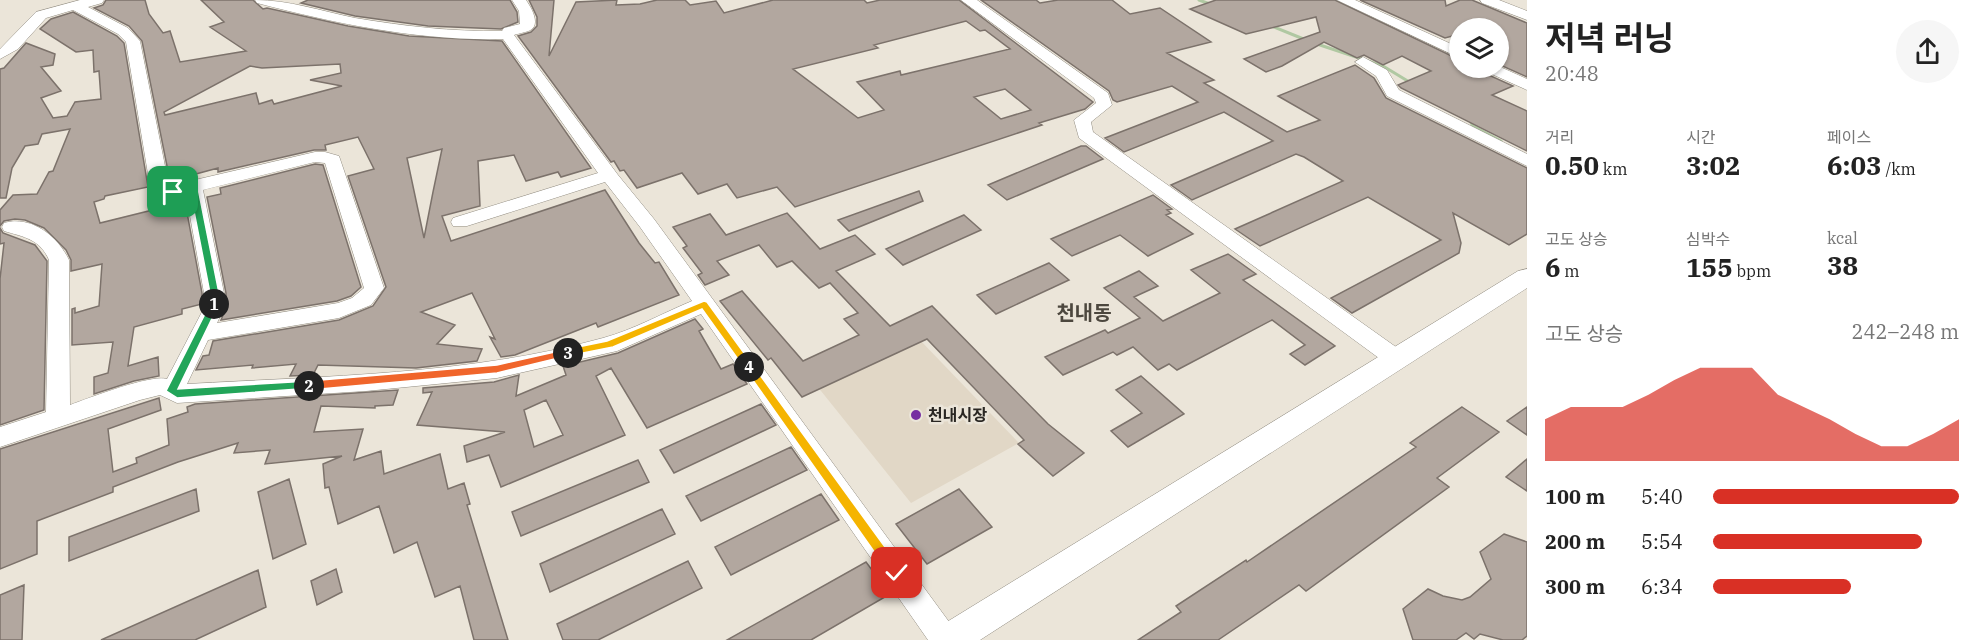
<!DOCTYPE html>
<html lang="ko">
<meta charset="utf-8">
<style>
:root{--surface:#fff;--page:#f6f6f6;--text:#222;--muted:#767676;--accent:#d93025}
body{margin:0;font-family:"IBM Plex Serif","Noto Sans KR",serif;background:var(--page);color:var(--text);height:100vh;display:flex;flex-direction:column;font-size:22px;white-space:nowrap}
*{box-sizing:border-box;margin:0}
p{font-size:20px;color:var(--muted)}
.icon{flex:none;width:33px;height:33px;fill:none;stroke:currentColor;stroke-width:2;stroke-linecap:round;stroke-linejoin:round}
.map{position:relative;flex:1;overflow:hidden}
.side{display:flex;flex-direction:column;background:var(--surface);width:450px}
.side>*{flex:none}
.fabs{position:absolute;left:1449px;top:18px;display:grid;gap:12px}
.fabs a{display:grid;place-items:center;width:60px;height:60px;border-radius:50%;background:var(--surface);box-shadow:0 2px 4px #0004;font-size:30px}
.pin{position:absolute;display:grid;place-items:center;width:51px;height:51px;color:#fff;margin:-26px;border-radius:12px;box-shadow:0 3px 9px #0006}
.km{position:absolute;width:30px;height:30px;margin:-15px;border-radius:50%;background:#222;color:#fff;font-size:16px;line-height:30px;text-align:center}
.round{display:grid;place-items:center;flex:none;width:63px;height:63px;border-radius:32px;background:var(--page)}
.summary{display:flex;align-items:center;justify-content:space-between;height:102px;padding:0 18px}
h1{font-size:33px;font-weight:700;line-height:45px}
.stats{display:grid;grid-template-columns:repeat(3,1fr);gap:9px;height:102px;padding:6px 18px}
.stats div{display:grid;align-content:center}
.stats b{font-size:26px;font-weight:700}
.stats small{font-size:16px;font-weight:400}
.stats p{font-size:16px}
.chart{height:168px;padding:12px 18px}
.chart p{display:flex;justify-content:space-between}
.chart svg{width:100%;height:108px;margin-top:6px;fill:var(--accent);opacity:.7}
ul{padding:0 18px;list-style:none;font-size:20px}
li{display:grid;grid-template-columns:96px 72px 1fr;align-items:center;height:45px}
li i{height:15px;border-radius:8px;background:var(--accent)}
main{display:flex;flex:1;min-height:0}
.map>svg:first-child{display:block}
</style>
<main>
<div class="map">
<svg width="1527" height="640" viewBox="0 0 1527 640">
<rect width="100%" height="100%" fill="#ebe5d9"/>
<path fill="#e1d7c6" d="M918 338 1019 443 911 503 817 386Z"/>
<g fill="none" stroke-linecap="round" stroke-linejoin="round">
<path stroke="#b0c8a2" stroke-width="3" d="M1199 0 1210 4
M1269 25 1306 40
M1314 43 1383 66 1411 83
M1469 119 1473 126 1501 141"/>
</g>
<path fill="#b2a79f" stroke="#7c726b" stroke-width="1.5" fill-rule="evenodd" d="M106 0H145L149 14 163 33 170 31 180 62 246 51 210 27 224 22 201 0H253L263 9 267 8 348 26 409 36 502 41 591 168 561 177 558 172 526 181 514 155 478 161 480 206 442 216 451 241 605 190 639 243 655 263 659 262 679 295 598 327 596 323 515 355 501 357 490 337 495 339 472 293 421 312 455 325 437 344 482 349 477 361 416 368 318 365 313 375 290 376 296 364 252 368 253 365 196 370 203 356 209 355 213 341 339 320 373 306 386 287 348 176 374 169 358 137 325 145 326 150H314L218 172V168L170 181 142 41 129 26 94 8 103 5ZM340 64 341 73 310 80 342 86 274 104 272 100 259 104 256 93 165 115 164 112 250 66 262 68ZM442 149 433 192 424 238 407 158Z
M308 0H510L517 12 518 22 501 29 428 26 355 16 301 3Z
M529 0H554L549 56 576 2 617 0 616 5 640 4 657 0H685L690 5 716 1 724 13 773 0H864L867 3 880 0H959L1093 102 1085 109 1039 123 1042 125 795 207 777 187 737 198 727 184 698 194 682 173 637 188 624 170 620 171 614 161 611 162 518 36 531 32 537 26V17ZM966 21 980 31 985 30 1010 49 901 75 900 71 857 82 884 110 858 118 793 69 878 48 874 45ZM1005 89 1031 110 1001 119 974 97Z
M981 0H1036L1040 3 1058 0H1112L1130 14 1160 8 1211 42 1167 53 1214 80 1204 83 1287 132 1320 120 1278 96 1355 65 1374 78 1386 98 1527 168V234L1509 245 1453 213 1461 243 1459 253 1352 313 1331 298 1441 240 1368 197 1260 246 1235 229 1343 181 1304 157 1296 154 1192 200 1171 185 1273 141 1224 112 1124 152 1105 138 1198 102 1172 86 1117 102 1113 100 1109 91Z
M1216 0H1335L1460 60V68H1480L1484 73 1513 86 1492 95 1527 111V151L1401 88 1398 85 1431 71 1402 56 1383 65 1364 55 1357 58 1324 42 1282 66 1266 72 1244 59 1320 32 1316 17 1246 34 1190 9Z
M1360 0H1445L1446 6 1460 0H1472L1527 23V77L1498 64V28L1487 25 1477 28H1460V34L1445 38Z
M73 12 117 36 124 43 148 187 105 196 104 199 94 202 100 223 185 202 202 293V304L182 309V314L134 327 128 366 158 357 159 376 134 381 94 394V377L108 373 113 342 72 345V309L75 308V313L99 306 102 264 71 271V260L66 250 44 228 25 220 15 219 4 221 0 226V210L13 195 37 194 49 172 53 171 70 129 42 134 38 144 25 146 12 168 6 198H0V69L4 68 26 43 55 54 53 65 41 67 61 91 41 98 53 118 67 116 75 102 101 99 99 71 94 72 93 50 76 52 40 29 51 19Z
M1081 146H1086L1103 159 1007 200 988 185Z
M315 164 323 165 361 287 351 296 337 301 221 320 226 308V293L207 197 221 194 220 188Z
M919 191 923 201 849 231 838 220Z
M1153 195 1172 209 1167 210 1171 213 1166 215 1193 234 1148 256 1120 235 1072 256 1051 239Z
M787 213 820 249 855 235 875 254 836 271 890 326 932 306 1048 424 1084 453 1053 476 1018 444 1024 440 927 339 802 397 771 358 768 360 720 301 742 291 803 361 859 335 844 319 858 313 830 283 819 288 792 261 777 267 759 245 717 261 729 275 705 285 698 275 702 273 683 248 687 246 673 227 710 214 726 235Z
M964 215 981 230 903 265 886 249Z
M0 228 3 233 35 245 47 261 44 410 0 425V279L4 243 0 244Z
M1228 254 1256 274 1243 280 1335 346 1305 365 1290 354 1305 345 1272 320 1177 370 1169 364 1158 370 1133 347 1117 355 1113 352 1063 375 1045 357 1105 330 1108 333 1140 318 1104 288 1139 271 1158 286 1134 297 1163 321 1220 293 1191 270Z
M1049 263 1069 280 996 314 977 295Z
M695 319 703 329 699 331 721 369 733 364 747 384 647 428 611 368 596 376 625 435 501 487 489 455 467 462 464 446 505 432 417 425 432 392 423 393V388L494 382 519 375 516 396 566 375 563 366 618 353ZM546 400 563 435 534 447 524 410Z
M1141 376 1184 414 1128 447 1111 431 1142 413 1116 390Z
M398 390 393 405 375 406V408L321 406 314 432 363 429 354 460 381 451 384 474 440 454 448 489 464 483 470 504 467 505 508 640H474L460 586 435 597 417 542 394 553 379 506 338 524 329 487 325 488 323 464 342 456 265 464 270 450 234 453 238 443 178 462 113 487V492L37 521V554L0 569V449L159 398 161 410 108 429 113 472 137 463 136 458 169 445 167 419 188 412 187 407 195 404Z
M761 404 776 425 674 473 660 450Z
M1462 407 1499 432 1437 478 1449 487 1306 591 1299 585 1218 640H1138L1181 612 1176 606 1246 560 1247 562 1416 447 1410 443Z
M1527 407V435L1507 421Z
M791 447 807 470 701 521 686 496Z
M1527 459V491L1506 477Z
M638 460 649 482 521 536 512 512Z
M289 479 306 544 273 559 258 492Z
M196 489 199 511 69 561V537Z
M959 489 992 527 927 564 896 524Z
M821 494 839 520 731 575 715 547Z
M662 509 675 534 550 592 540 564Z
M1504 534 1527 542V636L1522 640H1503L1480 634 1474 639 1466 633 1456 640H1413L1403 609 1428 589 1443 596 1462 600 1470 597 1491 579 1480 552Z
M688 561 702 588 598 640H563L557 624Z
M866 562 890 594 811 640H727Z
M336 569 342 592 317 605 311 581Z
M258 570 266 607 195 640H101Z
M24 585 22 640H0V595Z"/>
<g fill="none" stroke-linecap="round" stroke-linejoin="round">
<defs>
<path id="minor" d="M80 0H104L102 3 88 7 128 28 140 41 169 186 315 152H325L339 156 384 288 371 305 339 318 208 340 187 384C324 376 470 375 603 338 633 330 663 313 692 301L640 227 605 182 467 226H453L451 222 453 218 598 173 503 39C419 41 338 24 257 3L255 0C289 0 321 11 355 18 404 26 452 32 502 31L504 28 520 24 519 11 512 0H526C530 6 539 20 533 28 530 32 519 33 514 35L618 175 654 219 955 630 959 640H928L701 314 617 351 497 378 366 391 177 403 160 395 140 400 0 447V427L46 412 49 260C40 239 24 237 4 231L2 227 4 223C32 215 58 237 69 260L70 405C89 398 151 374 167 379L204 308V293L186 194C172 198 159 200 150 186L126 42 118 34 73 10 46 18 18 49 0 59V49L36 12ZM315 162 325 163 364 288 352 298 338 303 217 323 224 308V293L203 190Z
M961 0H977L1108 93 1112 105 1091 122 1093 132 1403 352 1406 358 1403 364 1395 366 1387 364 1079 138 1074 120 1096 103 1094 98Z
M1337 0H1355L1460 48V58Z
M1480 0H1499L1527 11V20L1482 3Z
M1363 57 1387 70 1399 90 1527 154V166L1387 96 1376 76 1355 62Z
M1498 66 1527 79V90L1485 71 1482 68Z"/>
<path id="major" d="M1527 269V288L980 640H932L937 628 1518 271Z"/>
</defs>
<use href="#minor" stroke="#928d82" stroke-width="1"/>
<use href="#major" stroke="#928d82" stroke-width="1"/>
<use href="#minor" fill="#fff" fill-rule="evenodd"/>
<use href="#major" fill="#fff" fill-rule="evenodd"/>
</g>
<path fill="#22a559" stroke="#fff" stroke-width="1.5" d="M194 185 198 188 219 293V304L214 307 210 304V293L190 191 173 195 168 192Z"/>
<path fill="#22a559" stroke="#fff" stroke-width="1.5" d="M214 300 219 304 178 389 309 381 314 386 313 388 177 398 166 391 210 304Z"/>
<path fill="#f0652b" stroke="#fff" stroke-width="1.5" d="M568 349 573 353 571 355 497 373 309 390 304 386 309 381 497 365Z"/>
<path fill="#f5b400" stroke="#fff" stroke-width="1.5" d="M704 301 707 302 752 364V369H745L702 309 613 347 568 356 563 353 568 349 607 341Z"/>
<path fill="#f5b400" stroke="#fff" stroke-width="1.5" d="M749 363 752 364 901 569 903 573 901 577H892L745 369 743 367Z"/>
<circle fill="#762ea1" stroke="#ebe5d9" stroke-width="2" cx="916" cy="415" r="6"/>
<g text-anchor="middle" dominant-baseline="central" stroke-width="5" stroke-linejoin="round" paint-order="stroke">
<g font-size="16" font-weight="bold" fill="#2a2723" stroke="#ebe5d9" text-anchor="start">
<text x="928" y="415">천내시장</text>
</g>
<g font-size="20" font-weight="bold" fill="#4c473e" stroke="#ebe5d9">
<text x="1084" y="312">천내동</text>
</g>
</g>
</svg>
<div class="fabs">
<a><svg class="icon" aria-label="layers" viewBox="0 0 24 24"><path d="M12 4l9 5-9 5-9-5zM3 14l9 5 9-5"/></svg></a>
</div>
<div class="pin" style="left:173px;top:192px;background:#1e9e55"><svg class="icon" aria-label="arrive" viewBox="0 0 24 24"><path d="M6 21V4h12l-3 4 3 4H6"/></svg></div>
<div class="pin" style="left:897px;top:573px;background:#d93025"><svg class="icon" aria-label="check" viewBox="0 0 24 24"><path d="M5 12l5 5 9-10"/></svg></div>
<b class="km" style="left:214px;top:304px">1</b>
<b class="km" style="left:309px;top:386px">2</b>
<b class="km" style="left:568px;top:353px">3</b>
<b class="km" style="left:749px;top:367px">4</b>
</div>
<section class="side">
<div class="summary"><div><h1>저녁 러닝</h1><p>20:48</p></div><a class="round"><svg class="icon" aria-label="share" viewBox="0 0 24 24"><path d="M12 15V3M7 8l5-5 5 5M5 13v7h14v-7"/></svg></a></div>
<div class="stats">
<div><p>거리</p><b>0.50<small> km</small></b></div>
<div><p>시간</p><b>3:02</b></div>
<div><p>페이스</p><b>6:03<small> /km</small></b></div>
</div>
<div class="stats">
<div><p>고도 상승</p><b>6<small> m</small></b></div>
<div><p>심박수</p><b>155<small> bpm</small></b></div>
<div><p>kcal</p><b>38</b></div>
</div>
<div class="chart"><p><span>고도 상승</span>242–248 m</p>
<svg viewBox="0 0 160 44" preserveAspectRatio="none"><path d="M0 44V27L10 22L20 22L30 22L40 17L50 11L60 6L70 6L80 6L90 17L100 22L110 27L120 33L130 38L140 38L150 33L160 27V44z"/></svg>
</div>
<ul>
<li><b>100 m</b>5:40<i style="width:100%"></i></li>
<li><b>200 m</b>5:54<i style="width:85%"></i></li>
<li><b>300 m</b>6:34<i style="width:56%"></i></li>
</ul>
</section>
</main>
